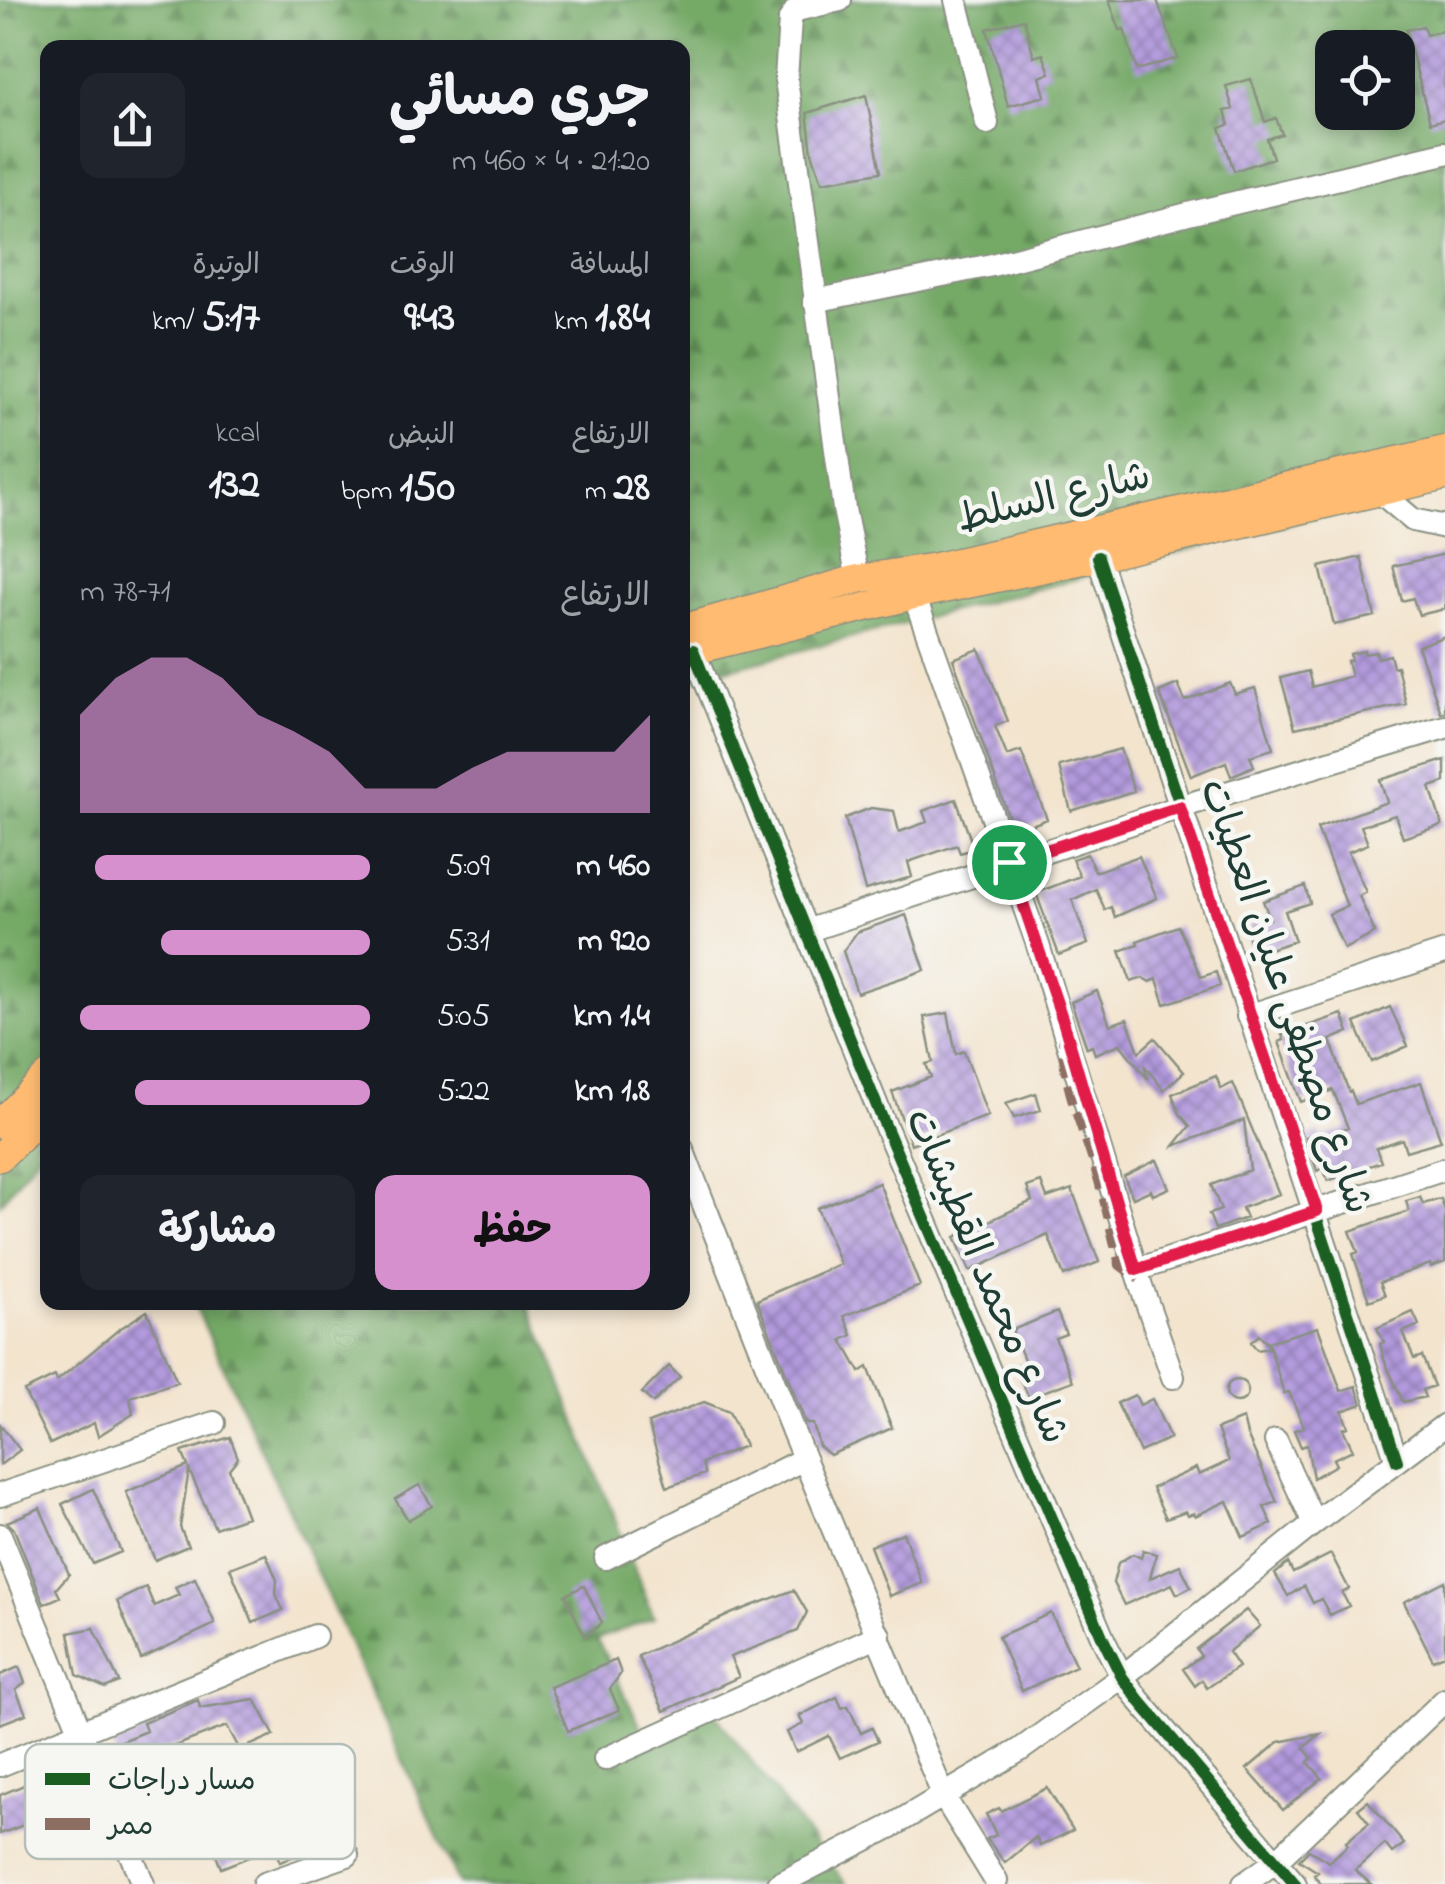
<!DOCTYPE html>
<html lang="ar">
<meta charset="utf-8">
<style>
:root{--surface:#171b24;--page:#20242c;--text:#f1f3f6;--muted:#9ea1a6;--accent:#d690ce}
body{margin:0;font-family:"Indie Flower","Playpen Sans Arabic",sans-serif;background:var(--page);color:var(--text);direction:rtl;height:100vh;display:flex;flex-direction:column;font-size:38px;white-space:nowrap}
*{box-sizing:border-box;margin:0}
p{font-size:32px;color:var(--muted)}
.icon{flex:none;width:55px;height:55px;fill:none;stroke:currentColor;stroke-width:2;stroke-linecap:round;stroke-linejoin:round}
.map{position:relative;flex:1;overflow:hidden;direction:ltr}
.side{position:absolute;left:40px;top:40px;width:650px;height:1270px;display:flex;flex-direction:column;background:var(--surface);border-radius:20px;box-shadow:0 5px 15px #0003;direction:rtl}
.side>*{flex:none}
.buttons{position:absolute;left:1315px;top:30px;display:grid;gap:20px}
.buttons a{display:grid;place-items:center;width:100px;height:100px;border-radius:20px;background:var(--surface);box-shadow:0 5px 15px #0003;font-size:50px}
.pin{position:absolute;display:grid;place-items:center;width:85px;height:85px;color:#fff;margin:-42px;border:5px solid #fff;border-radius:50%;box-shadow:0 2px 10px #0007}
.round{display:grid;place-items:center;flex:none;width:105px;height:105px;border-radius:20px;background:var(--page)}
.head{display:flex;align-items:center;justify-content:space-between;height:170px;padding:0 40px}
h1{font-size:55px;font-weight:700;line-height:75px}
.figures{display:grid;grid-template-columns:repeat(3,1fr);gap:15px;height:170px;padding:10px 40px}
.figures div{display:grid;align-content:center}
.figures b{font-size:42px;font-weight:700}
.figures small{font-size:28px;font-weight:400}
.figures p{font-size:28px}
.chart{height:280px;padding:20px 40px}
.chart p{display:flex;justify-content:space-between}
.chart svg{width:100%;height:180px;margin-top:10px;fill:var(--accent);opacity:.7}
.button{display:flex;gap:20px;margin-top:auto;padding:20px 40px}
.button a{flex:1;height:115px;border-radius:20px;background:var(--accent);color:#111;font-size:40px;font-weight:700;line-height:115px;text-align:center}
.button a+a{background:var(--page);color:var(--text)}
ul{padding:0 40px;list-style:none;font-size:32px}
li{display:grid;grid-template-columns:160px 120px 1fr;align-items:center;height:75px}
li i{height:25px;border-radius:12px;background:var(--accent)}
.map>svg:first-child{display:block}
</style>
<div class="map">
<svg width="1445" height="1884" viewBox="0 0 1445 1884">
<defs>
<pattern id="forest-firs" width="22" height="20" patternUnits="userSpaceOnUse" patternTransform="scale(2.5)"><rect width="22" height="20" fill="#74a966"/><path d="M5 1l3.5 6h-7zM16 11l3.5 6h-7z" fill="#5f8b55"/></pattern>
<pattern id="building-cross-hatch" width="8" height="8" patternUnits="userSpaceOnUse" patternTransform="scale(2.5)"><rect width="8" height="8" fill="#b39add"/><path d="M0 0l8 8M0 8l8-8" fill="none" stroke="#917fb4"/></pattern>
</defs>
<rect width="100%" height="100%" fill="#f6f6f2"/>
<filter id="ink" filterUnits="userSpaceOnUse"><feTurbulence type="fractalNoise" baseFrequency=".01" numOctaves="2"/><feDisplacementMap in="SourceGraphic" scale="20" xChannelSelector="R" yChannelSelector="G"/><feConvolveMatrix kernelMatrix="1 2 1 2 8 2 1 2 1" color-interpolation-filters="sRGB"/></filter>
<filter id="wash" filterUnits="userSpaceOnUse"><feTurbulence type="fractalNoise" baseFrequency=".0048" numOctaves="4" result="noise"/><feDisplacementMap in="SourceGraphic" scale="40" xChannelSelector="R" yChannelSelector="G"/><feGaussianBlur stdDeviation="2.25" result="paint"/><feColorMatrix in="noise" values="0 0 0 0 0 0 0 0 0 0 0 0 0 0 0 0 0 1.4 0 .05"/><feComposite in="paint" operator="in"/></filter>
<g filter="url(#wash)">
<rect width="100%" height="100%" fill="#f3e4ce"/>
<path fill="url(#forest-firs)" stroke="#4a734d" stroke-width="2.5" fill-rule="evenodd" d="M0 0H1445V483L683 681 682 48H48V1141L0 1204ZM1332 48H1398V112H1332Z
M194 1303H529L654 1618 597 1639 650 1745 712 1710 846 1884H459Z"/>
<g id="blocks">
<path fill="url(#building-cross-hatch)" d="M1109 0H1157L1178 58 1137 70 1124 29 1120 30Z
M1024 19 1034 57 1043 54 1050 73 1040 77 1045 96 1008 106 987 29Z
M1423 26 1426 35 1445 30V119L1430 123 1406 30Z
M1251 79 1265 122 1276 118 1282 134 1267 139 1273 158 1234 171 1220 128 1229 125 1225 111 1233 109 1226 86Z
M866 95 881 172 822 182 812 153 807 113Z
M1445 554V609L1419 615 1413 598 1402 601 1393 566Z
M1361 557 1375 616 1334 625 1320 567Z
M1445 636V712L1441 713 1418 646Z
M979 649 1008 721 995 726 1007 756 1021 751 1047 819 1014 832 953 659Z
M1364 651 1365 654 1376 652 1378 658 1390 655 1393 667 1397 666 1406 704 1295 728 1281 678 1308 671 1312 687 1351 676 1347 661 1351 660 1350 654Z
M1230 683 1235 694 1255 688 1273 749 1250 756 1254 766 1231 776 1226 762 1191 776 1159 692 1178 684 1185 701Z
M1120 749 1134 791 1071 811 1059 766Z
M1445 760V782L1430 787 1442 825 1403 838 1395 815 1361 826 1368 844 1348 852 1366 892 1359 896 1375 933 1344 949 1329 914 1347 906 1317 828 1387 802 1380 780Z
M956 799 974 849 960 853 957 845 908 862 912 877 865 890 845 818 871 808 894 811 899 832 927 822 923 811Z
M1087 854 1095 872 1139 856 1157 898 1115 917 1111 907 1105 910 1096 889 1072 900 1088 944 1059 955 1036 893 1080 876 1072 859Z
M1305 886 1310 903 1285 911 1295 941 1263 951 1261 947 1252 950 1248 938 1253 936 1249 925 1270 919 1263 901Z
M906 915 925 970 857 993 843 951 857 932Z
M1178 926 1201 977 1216 972 1220 986 1165 1004 1157 979 1150 982 1143 978 1131 982 1120 951 1138 944 1137 941Z
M1097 991 1110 1025 1127 1019 1139 1052 1155 1038 1184 1072 1164 1090 1144 1065 1148 1079 1120 1044 1095 1054 1092 1046 1087 1048 1071 1002Z
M1390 1007 1408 1046 1372 1062 1355 1023Z
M948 1013 956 1054 964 1051 988 1116 911 1144 892 1092 931 1077 926 1064 933 1062 924 1017Z
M1342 1014 1349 1032 1330 1040 1349 1092 1351 1091 1356 1104 1421 1082 1441 1141 1406 1151 1402 1139 1376 1148 1381 1162 1328 1181 1323 1168 1317 1171 1306 1137 1320 1132 1322 1137 1348 1128 1333 1090 1301 1102 1279 1042 1284 1040 1282 1035Z
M1216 1076 1221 1089 1233 1083 1279 1194 1242 1208 1246 1218 1215 1229 1209 1214 1221 1210 1211 1185 1250 1170 1244 1120 1174 1146 1190 1126 1180 1114 1172 1094Z
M1036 1093 1041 1110 1014 1118 1006 1103Z
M1157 1160 1169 1188 1153 1195 1151 1190 1133 1198 1124 1176Z
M1041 1182 1047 1198 1072 1189 1099 1262 1064 1276 1048 1235 970 1271 955 1237 1032 1201 1027 1187Z
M879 1183 920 1286 844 1316 852 1335 842 1340 860 1372 868 1367 892 1428 830 1455 819 1446 813 1424H806L757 1300 840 1264 817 1208Z
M1420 1197 1423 1204 1441 1199 1445 1212V1262L1431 1267 1430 1264 1380 1282 1385 1295 1369 1301 1353 1254 1358 1252 1350 1231 1409 1211 1406 1201Z
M147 1311 177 1382 130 1397 133 1414 98 1436 94 1423 50 1444 24 1391 55 1376 57 1381 118 1330Z
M1057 1312 1066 1334 1055 1338 1073 1381 1029 1397 1014 1367 1025 1362 1012 1330Z
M1413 1312 1419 1325 1403 1332 1414 1359 1422 1356 1434 1386 1422 1390 1425 1397 1403 1402 1384 1359 1380 1344 1384 1342 1377 1328Z
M1318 1327 1341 1391 1356 1386 1362 1404 1342 1411 1348 1427 1343 1429 1353 1450 1333 1459 1336 1465 1313 1478 1307 1445 1301 1447 1294 1430 1304 1427 1289 1392 1284 1393 1270 1348 1257 1350 1251 1342 1259 1335 1270 1347 1268 1342Z
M669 1366 680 1377 653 1403 642 1393Z
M1226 1391a11 11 0 1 1 22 0a11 11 0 1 1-22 0Z
M1135 1395 1140 1405 1152 1399 1170 1438 1140 1452 1117 1403Z
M704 1402 729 1412 745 1446 702 1463 705 1474 667 1487 648 1423Z
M1243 1419 1247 1435 1277 1502 1264 1507 1272 1524 1243 1537 1227 1501 1195 1516 1194 1513 1188 1515 1186 1511 1166 1518 1152 1488 1196 1468 1199 1475 1229 1461 1217 1429Z
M0 1424 20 1450 0 1465Z
M230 1437 238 1458 229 1469 247 1517 215 1528 189 1470 180 1527 188 1546 155 1560 126 1492 188 1466 182 1452Z
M419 1485 432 1506 408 1520 395 1499Z
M93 1489 121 1552 93 1564 62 1504Z
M40 1508 69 1574 56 1589 60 1597 44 1604 14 1529 7 1522Z
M903 1533 922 1583 889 1596 870 1546Z
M1143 1550 1156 1554 1150 1578 1180 1565 1191 1587 1177 1594 1172 1584 1124 1605 1113 1583 1118 1563 1133 1554 1141 1558Z
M266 1554 277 1580 276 1594 283 1610 253 1623 230 1568Z
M1331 1554 1349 1589 1342 1593 1349 1606 1330 1615 1321 1599 1313 1603 1304 1586 1288 1596 1275 1574 1288 1563 1293 1573Z
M195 1578 215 1624 141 1659 117 1601 146 1587 154 1606 179 1595 175 1587Z
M1445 1581V1655L1433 1660 1404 1602Z
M584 1586 602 1623 585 1637 565 1595Z
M794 1590 807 1612 798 1631 730 1657 739 1677 664 1711 638 1656 733 1613Z
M1246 1610 1260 1626 1228 1652 1238 1667 1207 1688 1202 1680 1195 1686 1183 1669 1201 1656 1196 1649Z
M1051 1613 1076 1666 1022 1691 998 1637Z
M94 1628 119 1682 105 1688 77 1675 69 1633Z
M616 1660 621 1673 610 1689 619 1710 568 1731 550 1687Z
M19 1667 25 1683 16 1690 26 1714 0 1724V1675Z
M837 1697 842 1708 848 1706 861 1733 872 1728 878 1741 840 1758 829 1736 796 1752 787 1732 803 1724 799 1716Z
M255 1699 274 1735 240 1750 227 1726 154 1754 166 1783 133 1797 112 1745 146 1731 143 1723 198 1700 200 1708Z
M1320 1734 1304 1748 1312 1758 1308 1762 1322 1778 1283 1810 1247 1769 1279 1742Z
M297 1763 332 1839 280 1862 274 1847 221 1868 197 1806Z
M60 1775 82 1833 46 1851 41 1840 37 1842 29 1823 0 1834V1795L43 1777 45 1781Z
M1047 1788 1073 1830 1040 1846 1036 1837 1005 1863 987 1839 996 1835 986 1814 999 1808 1001 1811Z
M1368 1801 1404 1844 1392 1853 1385 1844 1355 1870 1371 1884H1321L1314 1875 1318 1872 1299 1860 1309 1850 1329 1862 1348 1845 1346 1842 1369 1823 1358 1809Z"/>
</g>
</g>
<g filter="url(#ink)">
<use href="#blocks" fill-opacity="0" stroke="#899081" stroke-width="2.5"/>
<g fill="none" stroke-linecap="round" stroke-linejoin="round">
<defs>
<path id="minor" d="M840 0 796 10 790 19 786 79 844 509 858 579
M956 0 987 123
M814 301 992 265 1192 213 1445 153
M1379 491 1413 520 1445 527
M1098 557 1397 1461
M914 595 1038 945 1141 1286 1173 1377
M693 650 879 1111 1104 1641 1122 1677 1139 1700 1295 1884
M806 931 1180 807 1445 727
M1248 1016 1445 952
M682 1149 794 1434 944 1797 996 1881
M1136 1270 1445 1169
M1276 1441 1314 1523
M0 1495 214 1423
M0 1535 143 1884
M606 1558 804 1459
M605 1759 879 1635
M0 1765 315 1636
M264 1884 347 1855
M779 1884 890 1827 1020 1750 1122 1677 1314 1523 1445 1425
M1244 1884 1275 1862 1445 1700"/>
<path id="major" d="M682 629 858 579 936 567 1445 450
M682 653 914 595 1098 557 1445 476
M0 1124 48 1076
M0 1157 48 1110"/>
</defs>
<use href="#minor" stroke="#899081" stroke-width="26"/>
<use href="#major" stroke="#899081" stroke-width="31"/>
<use href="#minor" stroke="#fff" stroke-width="22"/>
<use href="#major" stroke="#febb71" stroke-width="28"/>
<path stroke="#8d6e63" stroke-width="10" stroke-dasharray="20 10" stroke-linecap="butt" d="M1064 1024C1059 1083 1081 1119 1097 1174 1106 1204 1112 1235 1120 1265L1139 1279"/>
<defs>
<path id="cycleway" d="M1098 557 1397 1461
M693 650 879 1111 1104 1641 1122 1677 1139 1700 1295 1884"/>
</defs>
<use href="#cycleway" stroke="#f6f6f2" stroke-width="19"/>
<use href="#cycleway" stroke="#1b5e20" stroke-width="12"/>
</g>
</g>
<g fill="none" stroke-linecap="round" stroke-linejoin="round" filter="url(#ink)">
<defs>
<path id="route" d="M1180 807 1317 1211 1136 1270 1064 1024 1009 862Z"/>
</defs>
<use href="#route" stroke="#fff" stroke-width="20"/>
<use href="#route" stroke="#e11d48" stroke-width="12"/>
</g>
<g text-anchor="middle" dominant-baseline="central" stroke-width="9" stroke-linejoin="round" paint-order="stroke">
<g font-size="40" fill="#1f3d34" stroke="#f6f6f2">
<text transform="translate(1054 499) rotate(-13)">شارع السلط</text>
<text transform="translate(1284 997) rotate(71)">شارع مصطفى عليان العطيات</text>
<text transform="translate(985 1277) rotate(67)">شارع محمد القطيشات</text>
</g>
</g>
<rect x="25" y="1744" width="330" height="115" rx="15" fill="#f6f6f2" stroke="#b6beb9" stroke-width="2.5"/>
<rect x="45" y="1773" width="45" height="12" fill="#1b5e20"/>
<rect x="45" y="1818" width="45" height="12" fill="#8d6e63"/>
<g font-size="28" fill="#1f3d34">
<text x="108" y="1789">مسار دراجات</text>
<text x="108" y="1834">ممر</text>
</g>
</svg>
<div class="buttons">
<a><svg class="icon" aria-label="locate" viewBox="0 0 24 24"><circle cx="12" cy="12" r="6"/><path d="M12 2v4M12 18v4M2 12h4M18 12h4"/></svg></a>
</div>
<div class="pin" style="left:1009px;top:862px;background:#1e9e55"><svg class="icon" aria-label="arrive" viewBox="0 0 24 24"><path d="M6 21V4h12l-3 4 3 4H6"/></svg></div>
<section class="side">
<div class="head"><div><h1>جري مسائي</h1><p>21:20 · 4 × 460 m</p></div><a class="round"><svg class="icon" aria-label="share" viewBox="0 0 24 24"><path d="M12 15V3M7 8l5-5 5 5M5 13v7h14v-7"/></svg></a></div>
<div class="figures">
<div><p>المسافة</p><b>1.84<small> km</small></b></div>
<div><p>الوقت</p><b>9:43</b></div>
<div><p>الوتيرة</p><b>5:17<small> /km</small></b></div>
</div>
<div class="figures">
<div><p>الارتفاع</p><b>28<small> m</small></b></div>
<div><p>النبض</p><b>150<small> bpm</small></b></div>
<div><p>kcal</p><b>132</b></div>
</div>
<div class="chart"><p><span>الارتفاع</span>71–78 m</p>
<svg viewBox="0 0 160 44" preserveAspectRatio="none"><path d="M0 44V20L10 11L20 6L30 6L40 11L50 20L60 24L70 29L80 38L90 38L100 38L110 33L120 29L130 29L140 29L150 29L160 20V44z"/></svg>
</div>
<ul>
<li><b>460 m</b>5:09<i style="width:95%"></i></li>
<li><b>920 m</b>5:31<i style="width:72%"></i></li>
<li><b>1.4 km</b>5:05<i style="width:100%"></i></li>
<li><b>1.8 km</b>5:22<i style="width:81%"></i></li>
</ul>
<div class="button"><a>حفظ</a><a>مشاركة</a></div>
</section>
</div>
